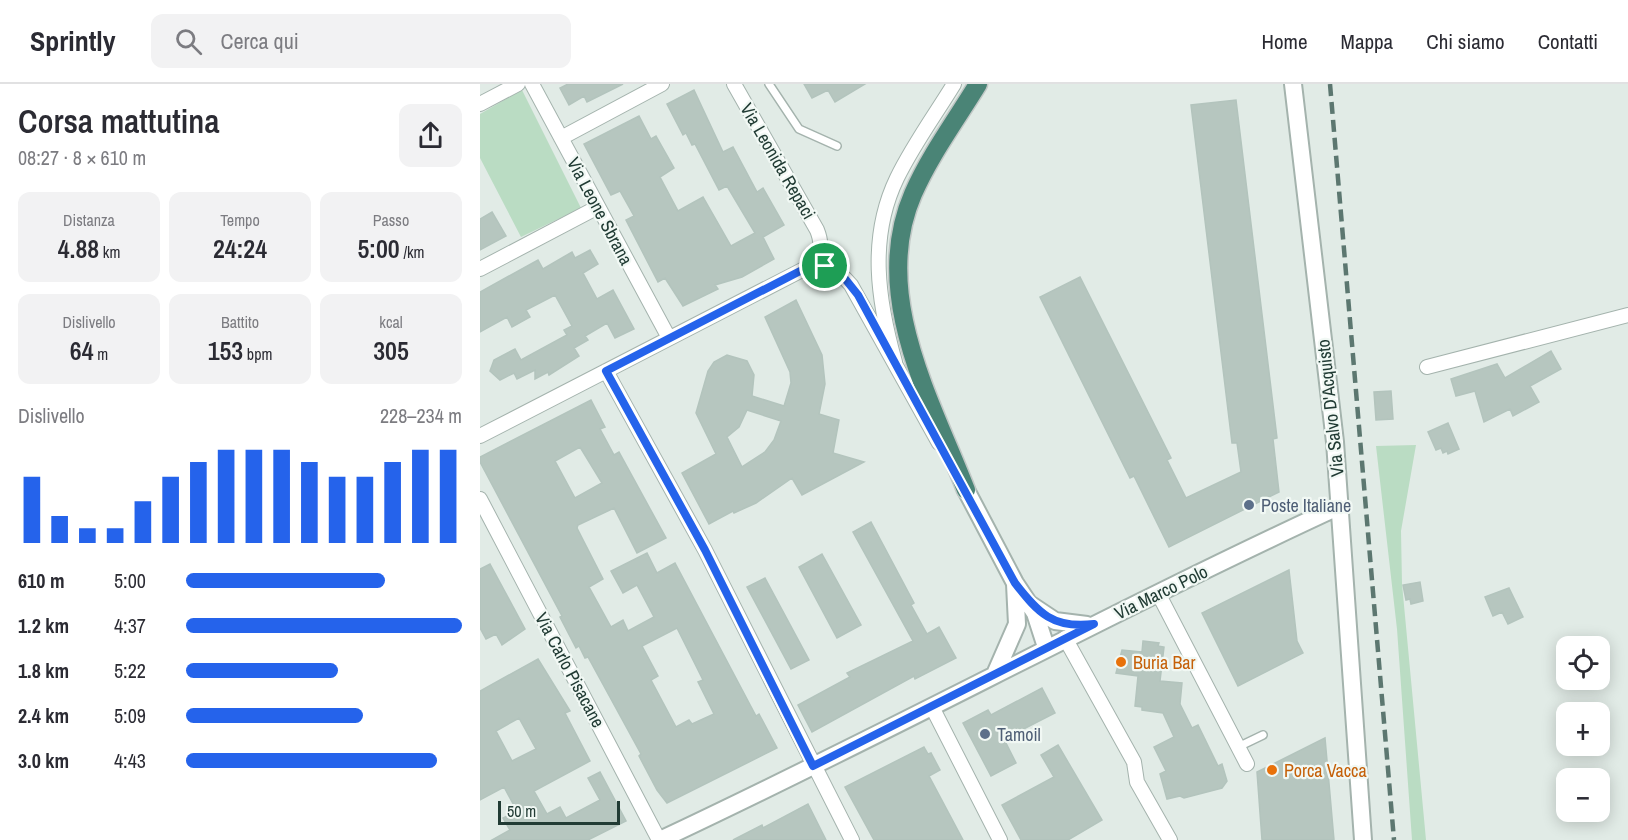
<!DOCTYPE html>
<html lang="it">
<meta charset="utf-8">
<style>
:root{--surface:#fff;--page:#f2f2f3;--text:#2b2b33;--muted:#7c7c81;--line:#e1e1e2;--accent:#2563eb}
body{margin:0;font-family:"Archivo Narrow",sans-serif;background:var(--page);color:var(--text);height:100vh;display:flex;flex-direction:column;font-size:22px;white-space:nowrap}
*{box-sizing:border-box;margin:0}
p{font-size:20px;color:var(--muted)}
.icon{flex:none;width:33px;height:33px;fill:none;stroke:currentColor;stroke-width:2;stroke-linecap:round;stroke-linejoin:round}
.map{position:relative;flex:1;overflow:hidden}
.drawer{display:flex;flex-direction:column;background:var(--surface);width:480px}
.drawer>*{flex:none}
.fabs{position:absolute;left:1076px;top:552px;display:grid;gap:12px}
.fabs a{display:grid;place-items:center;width:54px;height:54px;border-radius:12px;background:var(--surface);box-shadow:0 3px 15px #0003;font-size:30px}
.scale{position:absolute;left:18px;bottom:15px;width:122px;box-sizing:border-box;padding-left:6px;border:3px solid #213b34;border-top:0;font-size:16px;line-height:21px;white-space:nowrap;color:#213b34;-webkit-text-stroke:4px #f1f8f4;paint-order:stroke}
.pin{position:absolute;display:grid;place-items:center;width:51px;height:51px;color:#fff;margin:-26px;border:3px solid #fff;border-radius:50%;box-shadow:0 2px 6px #0007}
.round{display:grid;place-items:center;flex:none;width:63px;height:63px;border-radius:12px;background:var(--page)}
.summary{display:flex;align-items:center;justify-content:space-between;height:102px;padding:0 18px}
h1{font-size:33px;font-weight:600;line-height:45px}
.metrics{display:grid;grid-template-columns:repeat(3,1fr);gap:9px;height:102px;padding:6px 18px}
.metrics div{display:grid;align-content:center;border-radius:12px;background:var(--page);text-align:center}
.metrics b{font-size:26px;font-weight:600}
.metrics small{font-size:16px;font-weight:400}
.metrics p{font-size:16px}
.chart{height:168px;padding:12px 18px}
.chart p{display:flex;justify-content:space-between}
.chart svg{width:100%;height:108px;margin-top:6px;stroke:var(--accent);stroke-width:6}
ul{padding:0 18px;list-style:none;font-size:20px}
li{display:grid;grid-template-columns:96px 72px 1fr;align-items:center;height:45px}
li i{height:15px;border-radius:8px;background:var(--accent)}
header{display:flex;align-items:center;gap:36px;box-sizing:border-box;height:84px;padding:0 30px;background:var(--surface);border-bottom:2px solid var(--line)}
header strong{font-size:28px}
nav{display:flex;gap:33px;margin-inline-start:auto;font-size:21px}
.search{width:420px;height:54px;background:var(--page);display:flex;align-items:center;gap:15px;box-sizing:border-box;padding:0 21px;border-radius:12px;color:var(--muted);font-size:22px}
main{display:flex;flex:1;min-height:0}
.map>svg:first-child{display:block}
</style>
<header>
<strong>Sprintly</strong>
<div class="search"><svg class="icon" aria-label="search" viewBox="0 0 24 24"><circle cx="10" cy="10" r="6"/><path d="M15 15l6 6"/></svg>Cerca qui</div>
<nav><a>Home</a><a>Mappa</a><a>Chi siamo</a><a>Contatti</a></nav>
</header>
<main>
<section class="drawer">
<div class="summary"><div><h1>Corsa mattutina</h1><p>08:27 · 8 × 610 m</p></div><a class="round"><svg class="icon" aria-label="share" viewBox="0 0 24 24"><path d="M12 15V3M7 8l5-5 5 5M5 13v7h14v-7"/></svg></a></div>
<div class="metrics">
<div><p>Distanza</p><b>4.88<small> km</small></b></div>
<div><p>Tempo</p><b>24:24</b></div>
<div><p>Passo</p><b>5:00<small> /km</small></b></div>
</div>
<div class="metrics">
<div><p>Dislivello</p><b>64<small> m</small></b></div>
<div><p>Battito</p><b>153<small> bpm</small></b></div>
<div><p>kcal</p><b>305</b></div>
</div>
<div class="chart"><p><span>Dislivello</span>228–234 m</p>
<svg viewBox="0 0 160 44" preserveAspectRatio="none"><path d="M5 44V17M15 44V33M25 44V38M35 44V38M45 44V27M55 44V17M65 44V11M75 44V6M85 44V6M95 44V6M105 44V11M115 44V17M125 44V17M135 44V11M145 44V6M155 44V6"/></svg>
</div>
<ul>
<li><b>610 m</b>5:00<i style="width:72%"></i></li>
<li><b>1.2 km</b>4:37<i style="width:100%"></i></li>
<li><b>1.8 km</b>5:22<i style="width:55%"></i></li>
<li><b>2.4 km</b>5:09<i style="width:64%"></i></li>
<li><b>3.0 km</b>4:43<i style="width:91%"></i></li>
</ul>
</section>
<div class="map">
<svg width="1148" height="756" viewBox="0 0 1148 756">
<rect width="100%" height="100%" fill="#e1ebe6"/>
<path fill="#badcc3" d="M42 6 101 124 41 153 0 74V30Z
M936 361 921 447 922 500 946 756H932L917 545 896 362Z"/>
<path fill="#b6c6bf" stroke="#b3c4bd" stroke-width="1.5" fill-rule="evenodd" d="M88 0H143L107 18 104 12 89 21 80 4Z
M324 0H385L355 18 348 6 332 14Z
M214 6 243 68 253 63 277 108 283 104 304 141 283 153 294 175 262 193 235 201 238 205 203 222 185 194 178 198 146 136 154 132 140 107 131 111 104 60 159 32 171 55 176 52 194 84 180 93 198 127 223 113 251 162 275 149 247 102 239 106 215 60 212 61 206 49 203 51 187 20Z
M756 16 797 354 793 355 799 408 689 463 654 392 650 394 560 213 600 193 691 374 687 376 706 414 761 388 757 359H752L711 21Z
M12 128 26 152 0 166V135Z
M110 166 118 180 103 189 117 215 133 206 154 245 135 254 127 239 105 252 108 256 94 264 99 272 69 291 68 288 55 295V286L37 295 34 289 20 296 10 287 14 276 35 265 41 276 87 251 84 246 92 242 75 211 46 226 50 233 32 243 27 233 0 248V208L58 176 63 185 92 168 95 174Z
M316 216 342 271 345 300 339 330 359 336 353 369 384 378 322 411 312 394 276 419 254 429 253 427 229 440 202 389 236 370 216 329 228 287 234 278 247 271 267 277 274 291 272 312 304 322 311 299 310 288 285 233ZM267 326 301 337 294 356 285 368 262 383 247 353 259 343Z
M1071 267 1081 285 1050 302 1059 318 1033 332 1030 325 1004 338 995 307 976 312 971 295 1017 280 1025 294Z
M911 307 913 335 896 336 894 308Z
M111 316 125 343 120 345 134 371 139 368 186 454 157 469 134 424 98 441 97 444 123 495 109 503 131 543 143 536 148 547 174 533 157 501 143 509 131 487 167 469 177 489 195 479 276 632 279 630 297 664 187 719 177 706 159 672 161 670 108 573 105 574 99 562 96 564 80 533 82 532 0 378V373ZM100 363 122 399 95 414 75 377ZM197 544 223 596 218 598 234 630 212 640 209 636 196 643 171 596 178 592 162 562Z
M968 339 979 365 968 370 967 367 963 369 961 364 956 366 948 348Z
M391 438 434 519 431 521 447 550 459 543 476 574 435 595 434 592 332 648 318 621 370 593 367 589 433 557 373 448Z
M342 470 381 541 357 554 319 483Z
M10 480 45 545 22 561 16 550 6 555 0 544V485Z
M809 486 817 557 823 569 758 602 722 529Z
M285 494 329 576 311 585 267 503Z
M940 498 943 517 931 520 930 515 926 516 923 501Z
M1029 504 1043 533 1028 540 1022 528 1013 532 1005 513Z
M663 557 679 559 678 562 684 563 680 597 702 599 700 620 712 644 718 641 738 682 742 680 747 697 742 704 704 714 700 712 687 715 680 690 686 687 674 663 694 653 683 629 662 626V623L655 622 658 592 636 589 642 566 662 568Z
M58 575 90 627 85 629 110 677 54 707 67 730 80 723 86 734 120 716 108 694 120 688 146 737 108 756H12L30 746 23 734 37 727 24 703 0 716V607ZM39 634 56 665 32 677 16 647Z
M562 604 575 629 524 655 536 679 511 692 483 639 508 626 511 631Z
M845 654 854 756H782L777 688Z
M578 661 622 736 588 756H541L522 721 574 693 561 671Z
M444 663 448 670 451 669 460 686 449 692 483 756H394L365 703Z
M328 720 346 756H253L282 741 283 744Z"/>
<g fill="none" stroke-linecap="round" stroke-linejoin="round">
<defs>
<path id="service" d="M289 0 319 45 357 62
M758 663 783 651"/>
<path id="minor" d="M52 0 189 254
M0 20 38 0
M81 54 182 0
M0 185 118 123
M324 185C345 181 357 184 371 201L459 359
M415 278C398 217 388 154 417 94 433 61 455 31 474 0
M947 283 1148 231
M126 287 225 466 372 756
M0 352 324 185C338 172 345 166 337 146L254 0
M0 415 179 756
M678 509 767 680
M585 554 654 678 657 698 690 756
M452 623 520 756"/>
<path id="tertiary" d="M813 0 855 358 883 756
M486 406 535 499 555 529 566 563
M551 521 575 537 607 541
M516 588 537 540 535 500
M180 756C409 649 630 528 860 422"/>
<path id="trunk" d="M486 406C450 314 390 209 433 110 450 71 476 36 498 0"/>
</defs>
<use href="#service" stroke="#a4b3ad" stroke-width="10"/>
<use href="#minor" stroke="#a4b3ad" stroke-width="16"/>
<use href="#tertiary" stroke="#a4b3ad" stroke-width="20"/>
<use href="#trunk" stroke="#c1c8c6" stroke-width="21"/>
<use href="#service" stroke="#fff" stroke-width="7"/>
<use href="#minor" stroke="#fff" stroke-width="14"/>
<use href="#tertiary" stroke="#fff" stroke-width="16"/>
<use href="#trunk" stroke="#4a8476" stroke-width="18"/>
<path stroke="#5c7770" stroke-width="4.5" stroke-dasharray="12 6" stroke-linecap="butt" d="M850 0 914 756"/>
</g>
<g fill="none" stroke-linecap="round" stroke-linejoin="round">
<defs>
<path id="route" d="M345 182 362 191 378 211 535 499C558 529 573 545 614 540L333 682 225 466 126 287 324 185Z"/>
</defs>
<use href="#route" stroke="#fff" stroke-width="12"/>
<use href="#route" stroke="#2563eb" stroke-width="8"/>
</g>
<g fill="#5c6f8a" stroke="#f1f8f4" stroke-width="2">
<circle cx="769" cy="421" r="6"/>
<circle cx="505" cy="650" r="6"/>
</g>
<g fill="#e8710a" stroke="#f1f8f4" stroke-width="2">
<circle cx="641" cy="578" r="6"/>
<circle cx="792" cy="686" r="6"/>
</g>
<g text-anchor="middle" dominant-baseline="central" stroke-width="4.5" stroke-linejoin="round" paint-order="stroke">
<g font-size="18" fill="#213b34" stroke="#f1f8f4">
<text transform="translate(298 77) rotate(60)">Via Leonida Repaci</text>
<text transform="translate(120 127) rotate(62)">Via Leone Sbrana</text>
<text transform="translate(850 324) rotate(-96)">Via Salvo D'Acquisto</text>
<text transform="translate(681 508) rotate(-26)">Via Marco Polo</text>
<text transform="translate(90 586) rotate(62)">Via Carlo Pisacane</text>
</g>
<g font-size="18" fill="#4e5e75" stroke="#f1f8f4" text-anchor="start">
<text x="781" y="421">Poste Italiane</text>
<text x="517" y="650">Tamoil</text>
</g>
<g font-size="18" fill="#c56008" stroke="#f1f8f4" text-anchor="start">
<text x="653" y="578">Buria Bar</text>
<text x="804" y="686">Porca Vacca</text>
</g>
</g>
</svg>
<div class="fabs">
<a><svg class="icon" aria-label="locate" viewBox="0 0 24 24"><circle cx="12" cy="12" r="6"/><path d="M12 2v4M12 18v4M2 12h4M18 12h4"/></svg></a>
<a>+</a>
<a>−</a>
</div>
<div class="scale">50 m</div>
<div class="pin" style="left:345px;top:182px;background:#1e9e55"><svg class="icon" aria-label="arrive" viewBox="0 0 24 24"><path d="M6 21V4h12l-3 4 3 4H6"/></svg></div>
</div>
</main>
